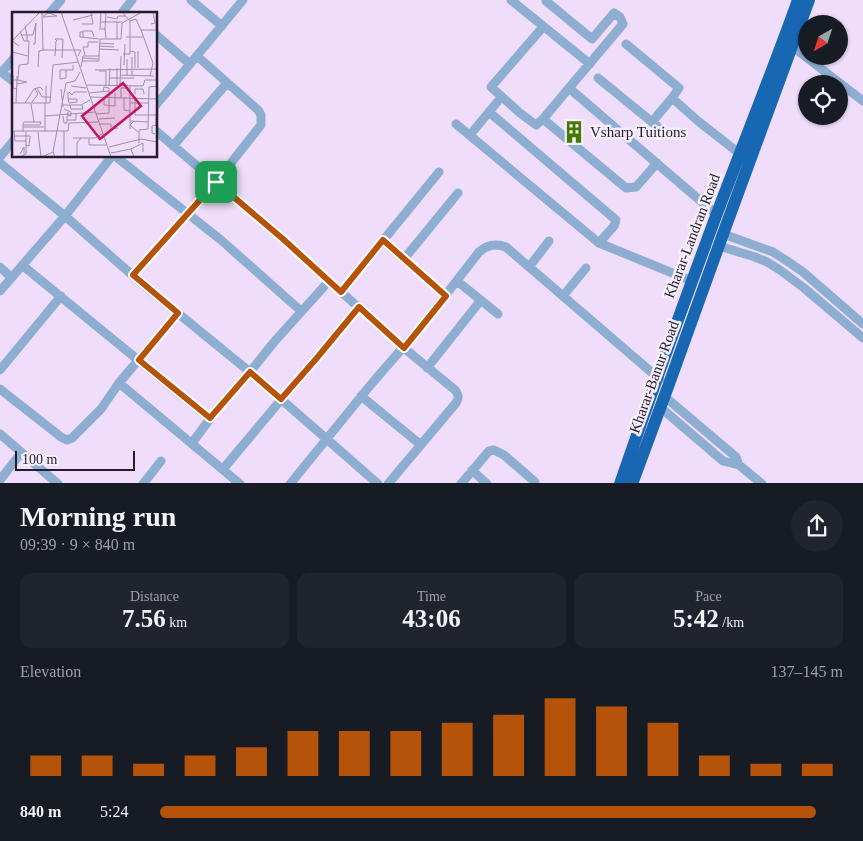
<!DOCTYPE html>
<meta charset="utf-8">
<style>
:root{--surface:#171b24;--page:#20242c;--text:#f1f3f6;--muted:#9ea1a6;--accent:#b45309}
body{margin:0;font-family:Georgia,serif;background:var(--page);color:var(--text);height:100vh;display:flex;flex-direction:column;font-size:19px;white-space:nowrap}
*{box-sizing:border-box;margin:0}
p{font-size:16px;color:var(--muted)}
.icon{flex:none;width:28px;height:28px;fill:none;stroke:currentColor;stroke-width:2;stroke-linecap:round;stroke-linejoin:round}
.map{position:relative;height:483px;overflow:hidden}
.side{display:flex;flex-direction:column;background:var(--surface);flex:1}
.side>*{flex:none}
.needle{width:32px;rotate:219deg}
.buttons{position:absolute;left:798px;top:15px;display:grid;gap:10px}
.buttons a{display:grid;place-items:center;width:50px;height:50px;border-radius:50%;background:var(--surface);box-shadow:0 1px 4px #0004;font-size:25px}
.scale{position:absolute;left:15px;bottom:12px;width:120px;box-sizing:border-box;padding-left:5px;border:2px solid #261a2d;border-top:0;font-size:14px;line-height:18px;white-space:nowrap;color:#261a2d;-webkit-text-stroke:4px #f6effa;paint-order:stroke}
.pin{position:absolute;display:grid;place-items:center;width:42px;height:42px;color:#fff;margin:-21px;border-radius:10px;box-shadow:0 2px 8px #0006}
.round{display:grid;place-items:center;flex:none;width:52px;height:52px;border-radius:26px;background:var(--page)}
.overview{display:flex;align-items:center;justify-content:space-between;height:85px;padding:0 20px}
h1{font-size:28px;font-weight:600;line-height:38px}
.stats{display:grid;grid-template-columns:repeat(3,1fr);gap:8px;height:85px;padding:5px 20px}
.stats div{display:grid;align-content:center;border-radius:12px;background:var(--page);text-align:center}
.stats b{font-size:25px;font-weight:600}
.stats small{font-size:14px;font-weight:400}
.stats p{font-size:14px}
.chart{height:140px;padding:10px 20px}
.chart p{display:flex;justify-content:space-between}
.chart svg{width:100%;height:90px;margin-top:5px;stroke:var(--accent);stroke-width:6}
ul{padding:0 20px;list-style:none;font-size:16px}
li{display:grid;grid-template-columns:80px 60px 1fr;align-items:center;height:38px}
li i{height:12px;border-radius:6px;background:var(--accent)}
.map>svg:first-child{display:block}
</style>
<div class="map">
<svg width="863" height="484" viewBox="0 0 863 484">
<rect width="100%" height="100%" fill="#efddfb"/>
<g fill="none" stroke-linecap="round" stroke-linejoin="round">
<path stroke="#8dadd1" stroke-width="9" d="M191 0 222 26
M511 0 590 64
M547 0 546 1 592 39 614 13 620 17 623 24 569 88 717 215
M49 14 61 0
M121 14 132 0
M156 35 190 64
M626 44 679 88 672 98
M793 47 863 101
M0 71 14 82
M2 72 14 58
M598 78 652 122 672 98 698 121 740 154
M569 88 543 119 626 188 636 187 657 163
M156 105 243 0
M489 112 616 220 614 226 599 243
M543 119 536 125 520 113 491 87 543 27
M652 122 666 134
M456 124 599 243 692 281
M156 131 283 239 329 281
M470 135 498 101
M173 146 227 83
M115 156 221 240 301 311
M0 157 14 140
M0 163 65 216 147 288 250 372 378 484
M723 234 773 252 784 259 803 272 863 324
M383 241 446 296
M719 246 755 257 767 262 780 270 804 288 863 338
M404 259 458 193
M22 265 209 418
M0 267 11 277
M529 267 549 241
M133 275 216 182 261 125V115L258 110 197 56
M457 281 498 314
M0 291 65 216 112 156
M341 292 439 172
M563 296 586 268
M427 368 481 300
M0 370 61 296
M119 383 240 484
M0 389 61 437 67 440 72 438 101 409 119 383 178 313
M361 396 421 445
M664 396 736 457 739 465
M660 407 723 461 739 465 762 484
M0 434 58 484
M192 443 218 408 250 372 274 342 329 281 404 348 455 390C459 395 459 398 456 403L388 484
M223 469 359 307
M472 470 487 484
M0 480 21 453
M143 484 161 461
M290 484 373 382 420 328 479 252C487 245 495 243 506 247L657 377 660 379
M461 484 489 451 494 450 504 455 535 482"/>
<path stroke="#1867b3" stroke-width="12" d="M620 484C651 394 683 305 716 216 743 144 772 73 798 0
M632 484 669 384 723 234 809 0"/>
</g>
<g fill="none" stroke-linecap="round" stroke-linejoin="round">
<defs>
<path id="route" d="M216 182 283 239 341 292 383 240 446 296 404 348 359 307 316 359 281 399 250 372 210 418 139 360 178 313 133 275Z"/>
</defs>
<use href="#route" stroke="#fff" stroke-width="10"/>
<use href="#route" stroke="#b45309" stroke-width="6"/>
</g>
<defs>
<symbol id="building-bare" viewBox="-9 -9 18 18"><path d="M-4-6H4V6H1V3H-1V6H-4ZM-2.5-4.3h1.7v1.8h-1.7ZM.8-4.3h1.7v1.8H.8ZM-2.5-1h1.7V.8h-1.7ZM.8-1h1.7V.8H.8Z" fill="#477902" stroke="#f6effa" stroke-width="2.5" paint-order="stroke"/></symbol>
</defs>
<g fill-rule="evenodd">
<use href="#building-bare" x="558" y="116" width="32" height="32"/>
</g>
<g text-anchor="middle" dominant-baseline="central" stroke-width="5" stroke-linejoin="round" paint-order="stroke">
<g font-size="15" fill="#261a2d" stroke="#f6effa" text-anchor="start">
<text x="590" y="132">Vsharp Tuitions</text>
</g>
<g font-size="15" fill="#261a2d" stroke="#f6effa">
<text transform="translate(692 236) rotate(-69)">Kharar-Landran Road</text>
<text transform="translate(654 377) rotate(-70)">Kharar-Banur Road</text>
</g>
</g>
<g transform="translate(12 12)">
<rect width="145" height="145" fill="#efddfb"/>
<path fill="none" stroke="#9f8fa9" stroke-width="1" d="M30 0 31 38H69L66 44M49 0 99 145M110 0 118 9 124 7 129 18 141 51 138 64M31 4 37 1 45 4 31 5M95 5 105 7 106 4H114M61 8 81 3M89 10H110M70 12H81L79 0M139 12 143 11 141 0M88 16 89 0M87 17H93L94 26M93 17 94 0M129 18H145M71 20H68V25L87 27M9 23H15L13 14M71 25V19H80L82 25M114 25H131M105 27V10M15 29V23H21L24 11 23 32H21M45 29 43 27H51L50 46M87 31 102 32M7 34 0 29 28 0M87 34 102 35M87 37 107 38M118 39 123 40V56M0 40 16 44M111 42H118V9M73 43 71 35H76V30H86M43 44 44 29M70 46 86 47M70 49H87V43M112 53 113 32M26 55 27 39 31 38M69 55 71 44H87L88 27H109L110 11 130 0M126 56V39M54 58V66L48 67V58H61V53M83 58 145 57M87 59H94V74M1 63V76L5 77M108 63 142 64M5 64V68L15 70 5 72M115 64V47M120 64V45M97 66H122M0 68H5L4 91M6 68 7 53 16 52 17 29H12L8 19M75 73 131 74 133 68H144M59 74 74 76M97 74 98 56M105 74V56M108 74 109 44M25 76 30 85H38M49 77 51 95M56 80V87H65V90L57 91 56 87M57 80 60 83 62 80H75M77 81 97 79M123 82V77H131L132 82M79 85 145 87M92 86V93L103 94V81M109 86V76H117M112 86V98L118 99M123 87V103H144M20 90 26 82 23 77M0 91H38L41 53 66 50M13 91 22 77 28 75 31 78M34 91V74M118 91H136M19 92 22 110M51 93H69L78 88M58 93 59 97H71L70 93M52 97 59 100V104L55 103 56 100M84 102 97 101V76L92 75 91 79M33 104 83 100M51 104 52 111H55V104M87 107 103 106M55 108H64V101M118 109 136 110M122 109 118 113 126 120M88 112H99V117L106 116M11 113H28L29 110H12L11 112V120M144 113 145 87M11 115H32M118 117V74M26 120 29 145M33 120V91M143 122 140 121V114L145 113M3 124H18L17 134 14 133M61 126H83L90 122M77 127V133H94M14 129H3L2 119H56L57 111 86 110M127 131V118L136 117 137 75 145 74M97 135 129 127 145 130M119 137 131 131V140M41 140 54 71 63 69 68 60M99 141 119 137 122 145M8 142 12 135V142M8 145 14 142V120M30 145 41 140 43 145M52 145V119M69 145 65 144V131L69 126"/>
<path fill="#c2185b" fill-opacity="0.15" stroke="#c2185b" stroke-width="2.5" d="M111 71 129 94 88 127 70 104Z"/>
<rect width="145" height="145" fill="none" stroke="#261a2d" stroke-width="2.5"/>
</g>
</svg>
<div class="buttons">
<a><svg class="needle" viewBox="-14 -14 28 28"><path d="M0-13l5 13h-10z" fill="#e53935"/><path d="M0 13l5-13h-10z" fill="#9ea1a6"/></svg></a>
<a><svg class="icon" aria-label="locate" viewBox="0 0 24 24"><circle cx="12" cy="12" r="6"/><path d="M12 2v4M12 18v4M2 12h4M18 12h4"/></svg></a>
</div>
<div class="scale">100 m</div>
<div class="pin" style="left:216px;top:182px;background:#1e9e55"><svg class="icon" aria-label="arrive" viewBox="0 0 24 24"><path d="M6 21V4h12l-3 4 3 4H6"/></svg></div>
</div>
<section class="side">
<div class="overview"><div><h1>Morning run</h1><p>09:39 · 9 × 840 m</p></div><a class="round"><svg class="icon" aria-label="share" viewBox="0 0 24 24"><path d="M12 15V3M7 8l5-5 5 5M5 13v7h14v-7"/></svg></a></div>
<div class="stats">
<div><p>Distance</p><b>7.56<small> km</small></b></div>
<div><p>Time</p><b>43:06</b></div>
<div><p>Pace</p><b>5:42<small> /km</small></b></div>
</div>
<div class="chart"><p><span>Elevation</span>137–145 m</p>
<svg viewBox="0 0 160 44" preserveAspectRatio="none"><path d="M5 44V34M15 44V34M25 44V38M35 44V34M45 44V30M55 44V22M65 44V22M75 44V22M85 44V18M95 44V14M105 44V6M115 44V10M125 44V18M135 44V34M145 44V38M155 44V38"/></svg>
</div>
<ul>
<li><b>840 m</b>5:24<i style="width:96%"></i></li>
</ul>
</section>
